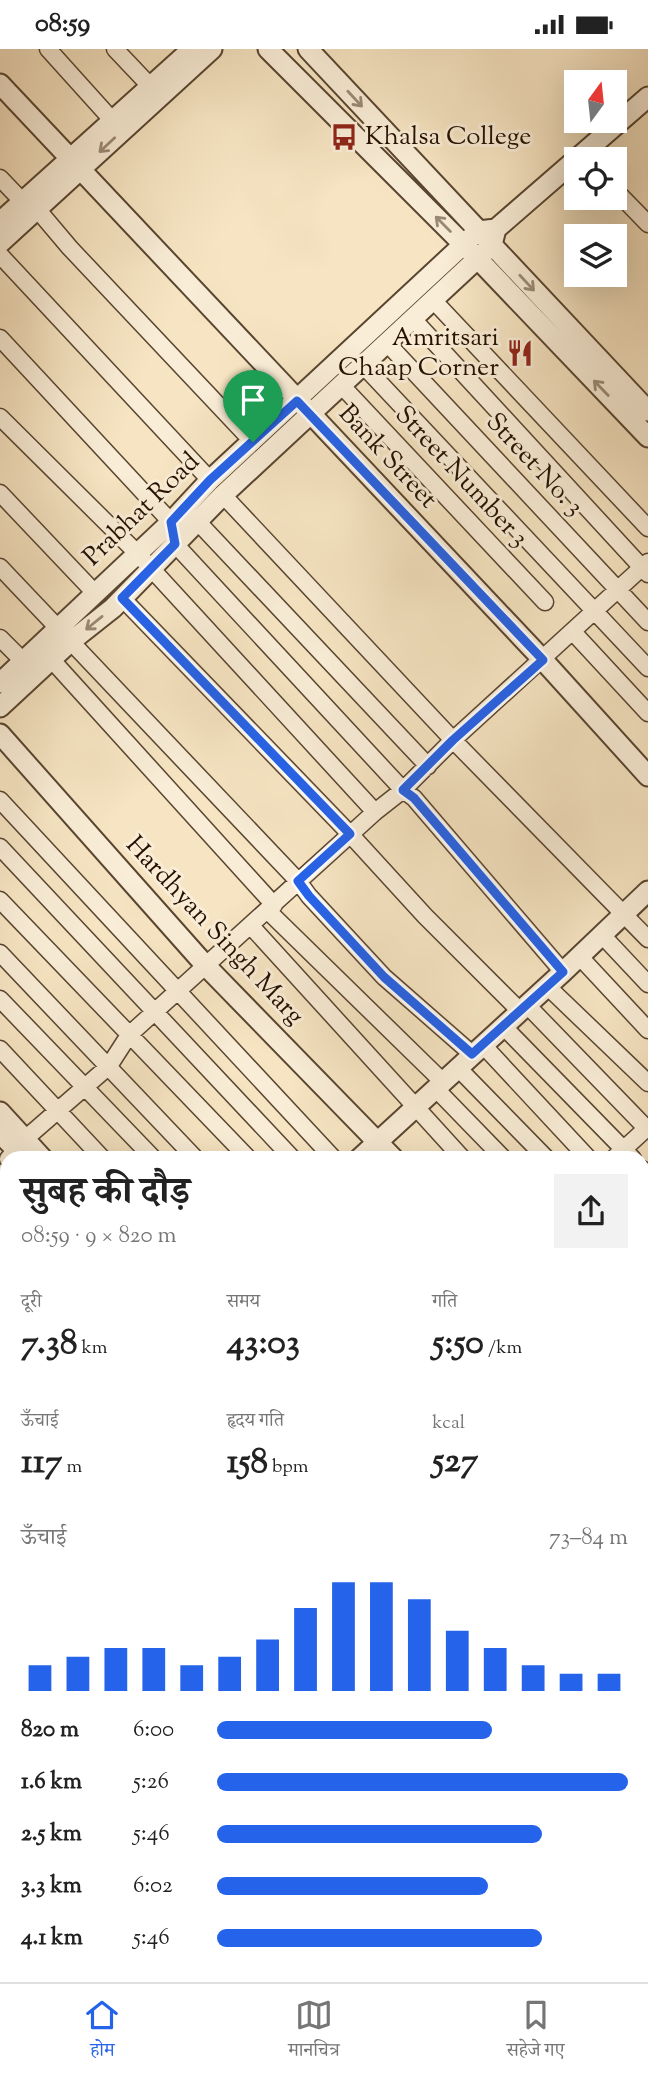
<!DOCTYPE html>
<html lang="hi">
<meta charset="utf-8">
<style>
:root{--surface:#fff;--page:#f2f2f2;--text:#222;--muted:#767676;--line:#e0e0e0;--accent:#2563eb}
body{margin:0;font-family:"Sorts Mill Goudy","Noto Serif Devanagari",serif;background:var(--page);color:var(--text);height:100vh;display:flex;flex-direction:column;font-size:26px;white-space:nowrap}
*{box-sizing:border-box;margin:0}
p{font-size:23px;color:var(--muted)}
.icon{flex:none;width:38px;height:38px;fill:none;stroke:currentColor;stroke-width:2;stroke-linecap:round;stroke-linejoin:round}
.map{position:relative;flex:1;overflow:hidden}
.drawer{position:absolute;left:0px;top:1102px;width:649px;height:831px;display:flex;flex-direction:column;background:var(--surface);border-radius:21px 21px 0 0;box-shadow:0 7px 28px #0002}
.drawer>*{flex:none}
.needle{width:46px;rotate:15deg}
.fabs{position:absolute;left:564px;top:21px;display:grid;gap:14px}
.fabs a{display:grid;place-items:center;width:63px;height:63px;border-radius:0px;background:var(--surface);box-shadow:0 7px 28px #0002;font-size:35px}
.pin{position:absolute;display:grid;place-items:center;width:60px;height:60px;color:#fff;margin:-72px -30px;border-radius:50% 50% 50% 0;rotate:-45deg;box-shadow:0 0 7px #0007}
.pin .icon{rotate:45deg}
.round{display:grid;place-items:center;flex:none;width:74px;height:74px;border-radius:0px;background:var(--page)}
.head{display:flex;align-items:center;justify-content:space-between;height:119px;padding:0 21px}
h1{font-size:38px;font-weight:700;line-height:52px}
.stats{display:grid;grid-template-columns:repeat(3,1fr);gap:10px;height:119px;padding:7px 21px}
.stats div{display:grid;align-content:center}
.stats b{font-size:35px;font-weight:700}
.stats small{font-size:19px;font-weight:400}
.stats p{font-size:19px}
.chart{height:196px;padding:14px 21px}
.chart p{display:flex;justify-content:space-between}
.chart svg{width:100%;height:126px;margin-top:7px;stroke:var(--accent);stroke-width:6}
ul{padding:0 21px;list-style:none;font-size:23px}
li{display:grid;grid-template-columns:112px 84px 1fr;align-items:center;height:52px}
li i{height:18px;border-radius:9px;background:var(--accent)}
.status{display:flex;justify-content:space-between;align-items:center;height:49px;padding:0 35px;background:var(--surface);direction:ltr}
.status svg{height:19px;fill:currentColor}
.dock{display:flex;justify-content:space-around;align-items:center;height:98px;border-top:2px solid var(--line);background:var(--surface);font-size:19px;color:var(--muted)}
.dock a{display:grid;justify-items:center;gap:4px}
.dock .current{color:var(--accent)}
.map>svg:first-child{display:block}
</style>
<div class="status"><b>08:59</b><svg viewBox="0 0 49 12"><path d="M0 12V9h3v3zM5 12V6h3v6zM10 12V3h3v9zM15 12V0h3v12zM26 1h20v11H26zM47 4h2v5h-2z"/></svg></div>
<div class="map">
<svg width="648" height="1933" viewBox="0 0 648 1933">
<rect width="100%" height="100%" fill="#f6e4c2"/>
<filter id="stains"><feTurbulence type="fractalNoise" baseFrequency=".00286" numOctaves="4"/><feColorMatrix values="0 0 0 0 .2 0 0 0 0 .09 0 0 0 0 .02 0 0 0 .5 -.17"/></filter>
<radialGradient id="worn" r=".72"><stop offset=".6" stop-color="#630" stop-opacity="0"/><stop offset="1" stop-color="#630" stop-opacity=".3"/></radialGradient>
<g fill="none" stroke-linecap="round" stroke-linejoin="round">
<defs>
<path id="service" d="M628 1933 634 1928 639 1933"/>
<path id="minor" d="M48 0 112 71
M115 0 151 38
M0 129 22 152
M614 140 648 175
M37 160 70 199 253 393
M0 206 210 431
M433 251 648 479
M413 270 648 525
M0 289 171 473 175 495 403 741 414 749 563 923
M386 293 648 573
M362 315 648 619
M341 336 545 553
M0 368 137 504 375 763
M0 444 94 543
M223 446 453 691 648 890
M197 472 428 717
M0 518 298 832 309 847 384 928 472 1005
M122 549 350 785 425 867 520 962
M573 583 648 664
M0 589 32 621
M51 610 274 856
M0 751 334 1110
M0 798 293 1110
M0 851 249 1110
M267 861 443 1033
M251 877 463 1110
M601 885 648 935
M0 904 196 1110
M580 908 648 981
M547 937 648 1034
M0 950 154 1110
M527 956 648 1081
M503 977 633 1110
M483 996 589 1110
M0 1000 103 1110
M458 1019 547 1110
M436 1040 504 1110
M8 1110 25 1090 109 1017 129 986 375 763 403 741 453 691 648 513
M613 1110 648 1078
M642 1120 648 1126
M642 1166 648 1172
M0 1179 7 1186
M642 1208 648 1214
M642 1255 648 1261
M0 1278 7 1286
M0 1327 7 1335
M0 1374 7 1381
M0 1433 7 1441
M0 1458 7 1450
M644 1465 648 1469
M642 1538 648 1544
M642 1580 648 1586
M642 1653 648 1659
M0 1675 7 1682
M0 1825 7 1832
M97 1927 103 1933
M248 1927 254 1933
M544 1927 550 1933"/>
<path id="tertiary" d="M268 0 478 210 648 388
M308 0 648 362
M0 35 543 611 648 727
M0 173 192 0
M496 180 648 48
M0 194 212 0
M0 634 171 473 210 431 478 182 496 180
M0 658 70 593 113 559 223 446 492 196 496 180
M0 685 206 917 394 1110
M0 1063 43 1110
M0 1084 25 1110
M359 1110 563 923 648 842
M642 1305 648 1300
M642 1326 648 1321
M642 1369 648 1375
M0 1484 7 1491
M642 1739 648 1745
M642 1769 648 1775
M0 1888 7 1882
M424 1933 431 1927"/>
</defs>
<use href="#service" stroke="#594530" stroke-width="11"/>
<use href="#minor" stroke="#594530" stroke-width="19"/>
<use href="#tertiary" stroke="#594530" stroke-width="23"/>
<use href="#service" stroke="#f9edd7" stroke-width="8"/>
<use href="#minor" stroke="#f9edd7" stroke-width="16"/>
<use href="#tertiary" stroke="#f9edd7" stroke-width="19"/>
</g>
<defs><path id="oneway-shaft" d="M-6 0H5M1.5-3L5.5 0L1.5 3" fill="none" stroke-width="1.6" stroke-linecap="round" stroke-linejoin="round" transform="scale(1.75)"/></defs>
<g stroke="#9a8a76">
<use href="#oneway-shaft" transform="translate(355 50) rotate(47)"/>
<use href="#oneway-shaft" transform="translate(107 96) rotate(137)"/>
<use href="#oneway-shaft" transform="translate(443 175) rotate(-135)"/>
<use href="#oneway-shaft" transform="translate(527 234) rotate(47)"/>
<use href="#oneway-shaft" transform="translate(601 339) rotate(-134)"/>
<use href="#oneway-shaft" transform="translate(94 574) rotate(141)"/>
</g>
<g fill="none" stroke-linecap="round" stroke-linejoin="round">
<defs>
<path id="route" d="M297 352 543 611 453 691 403 741 414 749 563 923 472 1005 384 928 309 847 298 832 350 785 122 549 175 495 171 473 210 431Z"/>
</defs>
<use href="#route" stroke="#fff" stroke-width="14"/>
<use href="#route" stroke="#2563eb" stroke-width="9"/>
</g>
<defs>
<symbol id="bus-bare" viewBox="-9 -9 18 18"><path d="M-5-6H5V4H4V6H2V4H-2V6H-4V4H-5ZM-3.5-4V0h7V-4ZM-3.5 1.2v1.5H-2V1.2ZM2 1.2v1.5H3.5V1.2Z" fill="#8f2418" stroke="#f9edd7" stroke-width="2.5" paint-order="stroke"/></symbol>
<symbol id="restaurant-bare" viewBox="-9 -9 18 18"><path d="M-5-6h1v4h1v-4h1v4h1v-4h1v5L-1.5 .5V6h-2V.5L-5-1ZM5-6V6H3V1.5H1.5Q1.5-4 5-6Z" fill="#8f2418" stroke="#f9edd7" stroke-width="2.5" paint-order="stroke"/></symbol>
</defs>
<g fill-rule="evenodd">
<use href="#bus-bare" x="325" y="69" width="38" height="38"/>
<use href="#restaurant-bare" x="501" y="285" width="38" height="38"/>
</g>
<g text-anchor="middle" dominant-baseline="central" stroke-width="6" stroke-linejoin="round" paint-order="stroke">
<g font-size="26" fill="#251000" stroke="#f9edd7" text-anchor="start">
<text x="365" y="88">Khalsa College</text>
<text x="499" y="289" text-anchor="end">Amritsari<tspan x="499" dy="30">Chaap Corner</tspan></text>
</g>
<g font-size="26" fill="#251000" stroke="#f9edd7">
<text transform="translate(387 408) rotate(47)">Bank Street</text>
<text transform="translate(534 416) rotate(47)">Street No. 3</text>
<text transform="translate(461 428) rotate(47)">Street Number 3</text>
<text transform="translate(142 461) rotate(-44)">Prabhat Road</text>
<text transform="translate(214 882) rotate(47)">Hardhyan Singh Marg</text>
</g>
</g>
<rect width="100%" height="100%" filter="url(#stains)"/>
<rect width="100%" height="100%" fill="url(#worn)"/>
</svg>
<div class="fabs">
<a><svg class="needle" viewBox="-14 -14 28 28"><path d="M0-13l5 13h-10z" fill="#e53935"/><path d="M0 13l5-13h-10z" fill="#767676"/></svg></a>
<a><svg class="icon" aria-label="locate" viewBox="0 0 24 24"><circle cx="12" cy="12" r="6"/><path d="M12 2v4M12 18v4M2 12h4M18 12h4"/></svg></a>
<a><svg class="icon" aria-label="layers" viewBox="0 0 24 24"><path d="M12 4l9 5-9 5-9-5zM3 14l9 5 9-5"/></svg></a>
</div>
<div class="pin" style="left:253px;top:393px;background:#1e9e55"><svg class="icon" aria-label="arrive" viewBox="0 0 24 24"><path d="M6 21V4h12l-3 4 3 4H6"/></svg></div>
<section class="drawer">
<div class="head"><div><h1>सुबह की दौड़</h1><p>08:59 · 9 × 820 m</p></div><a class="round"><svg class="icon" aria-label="share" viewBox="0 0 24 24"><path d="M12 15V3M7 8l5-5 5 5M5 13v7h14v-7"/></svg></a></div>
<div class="stats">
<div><p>दूरी</p><b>7.38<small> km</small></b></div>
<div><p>समय</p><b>43:03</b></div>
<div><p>गति</p><b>5:50<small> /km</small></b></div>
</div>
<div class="stats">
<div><p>ऊँचाई</p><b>117<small> m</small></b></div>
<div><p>हृदय गति</p><b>158<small> bpm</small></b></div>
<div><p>kcal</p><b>527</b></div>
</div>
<div class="chart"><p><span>ऊँचाई</span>73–84 m</p>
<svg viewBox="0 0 160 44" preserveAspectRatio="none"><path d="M5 44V35M15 44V32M25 44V29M35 44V29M45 44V35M55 44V32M65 44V26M75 44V15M85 44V6M95 44V6M105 44V12M115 44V23M125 44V29M135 44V35M145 44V38M155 44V38"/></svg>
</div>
<ul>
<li><b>820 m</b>6:00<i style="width:67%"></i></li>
<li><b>1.6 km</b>5:26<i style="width:100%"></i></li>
<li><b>2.5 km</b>5:46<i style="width:79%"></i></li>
<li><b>3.3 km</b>6:02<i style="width:66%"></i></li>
<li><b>4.1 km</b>5:46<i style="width:79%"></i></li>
</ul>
</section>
</div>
<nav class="dock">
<a class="current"><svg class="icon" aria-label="home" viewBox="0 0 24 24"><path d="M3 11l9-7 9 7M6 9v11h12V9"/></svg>होम</a>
<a><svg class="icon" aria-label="map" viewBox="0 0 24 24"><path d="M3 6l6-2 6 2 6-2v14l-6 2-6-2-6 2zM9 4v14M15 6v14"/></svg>मानचित्र</a>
<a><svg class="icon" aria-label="saved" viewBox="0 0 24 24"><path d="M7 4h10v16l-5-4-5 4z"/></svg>सहेजे गए</a>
</nav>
